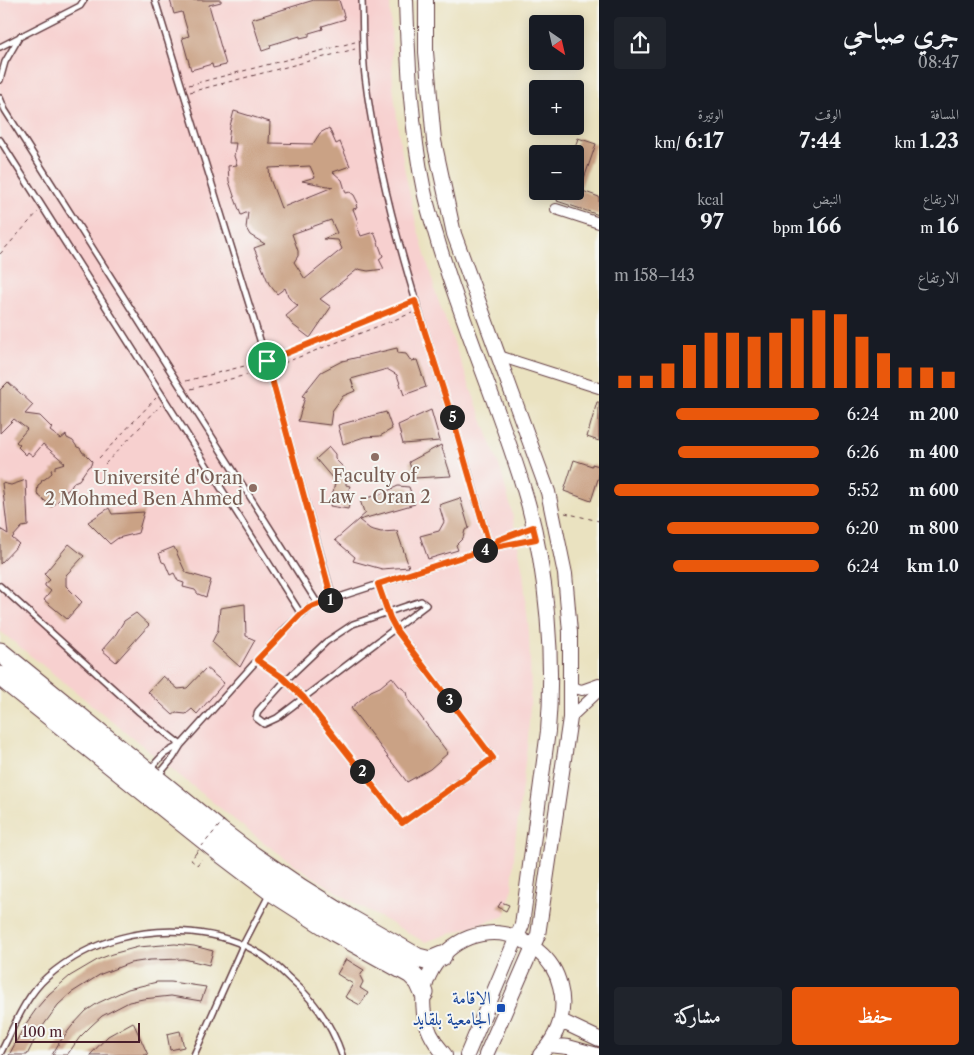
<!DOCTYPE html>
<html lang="ar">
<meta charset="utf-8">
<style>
:root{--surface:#171b24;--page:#20242c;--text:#f1f3f6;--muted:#9ea1a6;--accent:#ea580c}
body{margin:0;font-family:"Libre Caslon Text",Amiri,serif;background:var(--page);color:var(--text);direction:rtl;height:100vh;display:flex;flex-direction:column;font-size:19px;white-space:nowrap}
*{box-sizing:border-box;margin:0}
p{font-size:16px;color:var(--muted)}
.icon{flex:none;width:28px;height:28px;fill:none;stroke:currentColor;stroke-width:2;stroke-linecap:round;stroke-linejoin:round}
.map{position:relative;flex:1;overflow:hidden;direction:ltr}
.drawer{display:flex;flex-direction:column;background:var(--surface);width:375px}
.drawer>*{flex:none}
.needle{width:32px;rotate:146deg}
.fabs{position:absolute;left:529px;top:15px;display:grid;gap:10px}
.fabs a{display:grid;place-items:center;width:55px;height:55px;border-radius:5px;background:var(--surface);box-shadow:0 2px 12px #0003;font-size:25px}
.scale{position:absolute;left:15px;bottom:12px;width:125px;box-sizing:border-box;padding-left:5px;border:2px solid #4a1f2b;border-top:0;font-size:14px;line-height:18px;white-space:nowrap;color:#4a1f2b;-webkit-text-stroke:4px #f6f6f2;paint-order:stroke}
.pin{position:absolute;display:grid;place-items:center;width:42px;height:42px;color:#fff;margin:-21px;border:2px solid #fff;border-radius:50%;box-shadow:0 1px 5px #0007}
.km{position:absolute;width:25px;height:25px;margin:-12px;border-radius:50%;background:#222;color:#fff;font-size:14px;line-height:25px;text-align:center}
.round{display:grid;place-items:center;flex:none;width:52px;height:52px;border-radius:5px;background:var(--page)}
.headline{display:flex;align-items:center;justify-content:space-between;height:85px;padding:0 15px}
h1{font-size:28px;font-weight:700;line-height:38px}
.stats{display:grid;grid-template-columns:repeat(3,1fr);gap:8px;height:85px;padding:5px 15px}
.stats div{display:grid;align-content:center}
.stats b{font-size:21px;font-weight:700}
.stats small{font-size:14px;font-weight:400}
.stats p{font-size:14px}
.chart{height:140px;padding:10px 15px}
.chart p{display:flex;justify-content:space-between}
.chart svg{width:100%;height:90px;margin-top:5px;stroke:var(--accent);stroke-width:6}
.button{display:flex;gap:10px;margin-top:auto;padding:10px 15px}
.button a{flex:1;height:58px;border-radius:5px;background:var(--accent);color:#fff;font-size:20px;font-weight:700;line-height:58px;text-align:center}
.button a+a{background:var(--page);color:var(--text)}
ul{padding:0 15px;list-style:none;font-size:16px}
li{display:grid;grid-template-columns:80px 60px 1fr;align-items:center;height:38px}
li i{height:12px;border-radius:6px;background:var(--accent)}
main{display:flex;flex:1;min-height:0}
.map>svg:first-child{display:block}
</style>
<main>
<section class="drawer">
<div class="headline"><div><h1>جري صباحي</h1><p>08:47</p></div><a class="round"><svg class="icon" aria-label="share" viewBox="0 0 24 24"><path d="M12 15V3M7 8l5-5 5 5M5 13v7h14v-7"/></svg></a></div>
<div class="stats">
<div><p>المسافة</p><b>1.23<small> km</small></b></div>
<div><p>الوقت</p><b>7:44</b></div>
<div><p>الوتيرة</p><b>6:17<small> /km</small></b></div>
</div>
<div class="stats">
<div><p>الارتفاع</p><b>16<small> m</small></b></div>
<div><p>النبض</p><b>166<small> bpm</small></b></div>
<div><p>kcal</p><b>97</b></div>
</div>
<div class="chart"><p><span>الارتفاع</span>143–158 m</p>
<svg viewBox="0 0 160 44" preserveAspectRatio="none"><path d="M5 44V38M15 44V38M25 44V32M35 44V23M45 44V17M55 44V17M65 44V19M75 44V17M85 44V10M95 44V6M105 44V8M115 44V19M125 44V27M135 44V34M145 44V34M155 44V36"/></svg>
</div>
<ul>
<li><b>200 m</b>6:24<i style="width:70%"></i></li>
<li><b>400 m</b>6:26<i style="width:69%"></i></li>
<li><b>600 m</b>5:52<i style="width:100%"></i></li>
<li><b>800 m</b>6:20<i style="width:74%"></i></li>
<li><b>1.0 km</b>6:24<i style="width:71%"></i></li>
</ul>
<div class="button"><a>حفظ</a><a>مشاركة</a></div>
</section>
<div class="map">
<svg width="599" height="1055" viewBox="0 0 599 1055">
<rect width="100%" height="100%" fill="#f6f6f2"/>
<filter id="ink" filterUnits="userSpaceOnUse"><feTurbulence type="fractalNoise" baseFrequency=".02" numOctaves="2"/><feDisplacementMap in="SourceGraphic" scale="10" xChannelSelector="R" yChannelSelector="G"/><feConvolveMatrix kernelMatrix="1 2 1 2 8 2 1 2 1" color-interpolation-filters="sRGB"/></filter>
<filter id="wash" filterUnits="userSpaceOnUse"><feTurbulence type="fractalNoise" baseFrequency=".0096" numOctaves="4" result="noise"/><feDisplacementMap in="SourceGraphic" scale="20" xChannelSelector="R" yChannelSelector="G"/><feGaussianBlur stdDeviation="1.12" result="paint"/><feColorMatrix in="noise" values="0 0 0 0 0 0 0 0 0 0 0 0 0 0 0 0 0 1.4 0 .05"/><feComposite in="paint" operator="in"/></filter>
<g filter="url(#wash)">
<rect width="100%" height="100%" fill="#eae2c0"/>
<path fill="#f7d0cf" d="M0 0H390L393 85 399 135 405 172 416 223 437 297 500 468 511 508 523 572 529 633 531 688 528 739 515 842 512 890 505 916 425 942 359 906 295 865 251 833 0 631Z"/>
<g id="blocks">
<path fill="#caa285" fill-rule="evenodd" d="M170 0H221V2L209 5 226 65 213 68 212 64 191 70 182 38 189 36 182 12 174 14Z
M314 0H339L345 19 322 26 323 29 309 33V36L300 38V36L270 45 271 48 262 51 252 19Z
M234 111 270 122 269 143 313 144 320 133 329 128 336 144 340 142 350 166 333 172 342 180 346 193 350 192 354 195 358 203 356 205 357 208 353 209 358 222 357 226 361 236 374 232 383 256 379 259 384 269 368 271 358 269 320 299 331 307 310 338 293 325 286 316 298 306 289 298 285 288 277 294 269 284 254 248 265 244 250 235 246 228 248 212 241 215 234 196 229 181 228 166 237 165 234 156 236 143H228L230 126ZM310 166 315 177 302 181 333 187 281 208 270 179 269 168ZM331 220 337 233 323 239 338 240 342 249 305 279 294 262 298 256V251L292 234Z
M578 138 596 144 580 190 599 197V215L557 201 560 191H575V154H573Z
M397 348 398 353 406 354 411 361 417 360 426 387 404 395 397 375 387 369 351 379 355 391 343 396 335 407 332 411 330 425 298 421 305 397 302 396 321 372 342 361Z
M8 382 33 405 25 414 40 416 52 428 50 431 61 439 66 435 67 438 73 441 77 447 80 448 83 453H85L86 455 92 461 91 465 88 467 79 480 74 482 70 489 66 491 65 494 62 495 61 498 52 507 37 494 38 485 41 483 42 480 45 479 52 473 51 470 55 469V466L65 463 43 444 33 456 28 452 26 455 18 447 20 445 16 442 27 429 14 419 0 433V390Z
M597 402H599V441L587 437Z
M431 410 440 441 403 444 398 425Z
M386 412 392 429 380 436 364 437 343 444 338 425Z
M441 445 451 476 414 478 409 462Z
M329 447 335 454V459L345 469 341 474 346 479V485L350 486 346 497 350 501 348 509 330 506 335 483 333 479 316 459Z
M574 460 592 466V464L599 466V476L591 501 564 491Z
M26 480 28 526 22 527 12 538 19 544 0 564V529L8 534 2 483 11 485Z
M398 486 409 487 415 504 359 520 370 529 381 532 397 531 409 567 382 569 353 561 355 557 335 540 366 513 364 512 360 500 381 494Z
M460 498 469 528 465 530 463 538 456 545 458 550 428 559 420 536 439 531 444 522 439 505Z
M109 508 112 514 144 512 138 533 118 538 110 544 88 522Z
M69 544 84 556 66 575V586L82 602 67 619 44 600 51 591 45 586V584L50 580 44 574Z
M174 547 184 569 187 573 211 580 206 597 198 594 195 590 183 587 184 583 178 581 174 573 170 575 165 563 162 562 159 553Z
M245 604 246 636 255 640 240 667 212 642 218 630 220 608Z
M136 613 149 625 116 662 102 650 116 634 124 621Z
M206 668 224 683 197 714 192 709 186 714 176 713 173 715 148 692 163 676 178 689 187 688Z
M392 677 399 686 407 692 409 701 448 753 430 769 407 782 351 708 371 691 380 687Z
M501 902 509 905 506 911 498 907Z
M175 944 194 946 213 951 209 965 184 959 150 960 130 963 101 974 71 993 58 1005 38 1033 27 1055H9L25 1025 37 1008 49 994 70 976 99 959 112 954 138 947Z
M346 959 364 970 360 976 363 982 360 988 368 993 360 1005 345 997 353 984 337 974Z
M157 982H171L206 987 201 1001 171 996 143 999 129 1002 102 1016 91 1026 80 1037 67 1055H52L59 1043 72 1026 86 1011 98 1003 128 989Z
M133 1022 148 1055H90L108 1036Z
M180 1031 184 1047 170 1050 167 1034Z"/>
</g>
</g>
<g filter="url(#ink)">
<use href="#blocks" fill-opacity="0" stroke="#623c41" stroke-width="1"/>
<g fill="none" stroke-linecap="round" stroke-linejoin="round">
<defs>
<path id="lane" d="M155 0 269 369 333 599
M362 0C363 25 362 51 365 76 380 197 419 312 455 428 468 468 479 508 490 548
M0 47 80 6 84 0
M0 80 5 62 20 36
M0 98 5 110 318 604
M0 140 301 614
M490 548 498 540 533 527
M0 586 138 711 181 745
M421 601 426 605 277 718 264 724 256 718 258 711 286 680 326 642 353 624Z
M257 660 282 677 304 698 402 823 493 758 397 631 390 618 378 584
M150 769 164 754 180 745
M157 777 173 758 181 745 287 627 309 608 333 599 490 548 535 539
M0 1054C13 1029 25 996 47 977 68 959 93 945 120 938 163 926 221 929 260 954 270 960 280 969 289 978 312 998 332 1025 342 1055
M194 1055 243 945 269 895"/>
<path id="street" d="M556 209 599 223
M499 356 599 388
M571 687 582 690 599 684
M570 718 599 691"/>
<path id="secondary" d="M406 0C408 64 411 129 424 191 427 206 432 221 436 235 462 326 502 412 528 503 547 572 554 660 548 731L522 925 467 1055
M426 0V52L434 141 454 234 548 492 565 574 570 632V718L538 935 486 1055
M561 1021 599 1039
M549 1045 568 1047 597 1055
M445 1055C380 982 475 895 538 951 549 960 557 972 560 986 567 1012 558 1036 540 1055"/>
<path id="highway" d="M0 652 220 831 253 856 300 888 345 916 418 958 430 961 442 956
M0 676 221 853 271 891 335 932 411 974 419 982 424 993"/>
</defs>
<use href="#lane" stroke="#623c41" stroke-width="8"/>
<use href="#street" stroke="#623c41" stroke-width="12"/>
<use href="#secondary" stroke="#623c41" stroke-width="16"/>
<use href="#highway" stroke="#623c41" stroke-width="21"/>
<path stroke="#623c41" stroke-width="1" stroke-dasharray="4 4" stroke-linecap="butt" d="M189 85 355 42
M190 92 355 49
M0 254 38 212
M273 358 409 304
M276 366 412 313
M186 381 260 362
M191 389 262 371
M99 458 156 398
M105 464 161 405
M565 513 599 521
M196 853 191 860 197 865 202 859"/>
<use href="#lane" stroke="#fff" stroke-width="5"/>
<use href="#street" stroke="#fff" stroke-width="10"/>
<use href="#secondary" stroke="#fff" stroke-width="14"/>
<use href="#highway" stroke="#fff" stroke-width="19"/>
<path stroke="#623c41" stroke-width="1" stroke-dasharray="4 4" stroke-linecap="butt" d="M196 853 224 820"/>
</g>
</g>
<g fill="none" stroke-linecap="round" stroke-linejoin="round" filter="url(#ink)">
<defs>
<path id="route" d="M267 361 332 599 309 608 301 614 257 660 282 677 304 698 402 823 493 758 397 631 390 618 378 584 490 548 498 540 533 527 536 539 490 548 456 430 415 301 267 361"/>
</defs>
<use href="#route" stroke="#fff" stroke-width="10"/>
<use href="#route" stroke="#ea580c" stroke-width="6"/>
</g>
<g fill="#8d6e63" stroke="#f6f6f2" stroke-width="2">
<circle cx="375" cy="457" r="5"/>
<circle cx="253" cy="488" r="5"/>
</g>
<rect fill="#1a4fb4" stroke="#f6f6f2" stroke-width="2" x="496" y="1003" width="10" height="10" rx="2.5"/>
<g text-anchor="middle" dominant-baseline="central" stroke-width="4" stroke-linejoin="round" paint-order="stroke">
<g font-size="18" fill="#785e54" stroke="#f6f6f2">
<text x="375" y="476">Faculty of<tspan x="375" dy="21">Law - Oran 2</tspan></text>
<text x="243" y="478" text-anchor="end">Université d'Oran<tspan x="243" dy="21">2 Mohmed Ben Ahmed</tspan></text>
</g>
<g font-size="18" fill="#164399" stroke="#f6f6f2" text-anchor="end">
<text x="491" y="998">الاقامة<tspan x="491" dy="21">الجامعية بلقايد</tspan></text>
</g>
</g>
</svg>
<div class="fabs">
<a><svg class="needle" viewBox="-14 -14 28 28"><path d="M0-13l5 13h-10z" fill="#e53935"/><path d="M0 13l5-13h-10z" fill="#9ea1a6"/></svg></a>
<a>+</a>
<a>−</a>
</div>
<div class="scale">100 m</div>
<div class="pin" style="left:267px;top:361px;background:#1e9e55"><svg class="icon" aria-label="arrive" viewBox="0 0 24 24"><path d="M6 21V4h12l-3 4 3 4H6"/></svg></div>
<b class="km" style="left:330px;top:600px">1</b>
<b class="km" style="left:362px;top:771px">2</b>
<b class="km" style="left:449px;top:700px">3</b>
<b class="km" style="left:485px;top:550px">4</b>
<b class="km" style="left:452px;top:417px">5</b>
</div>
</main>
